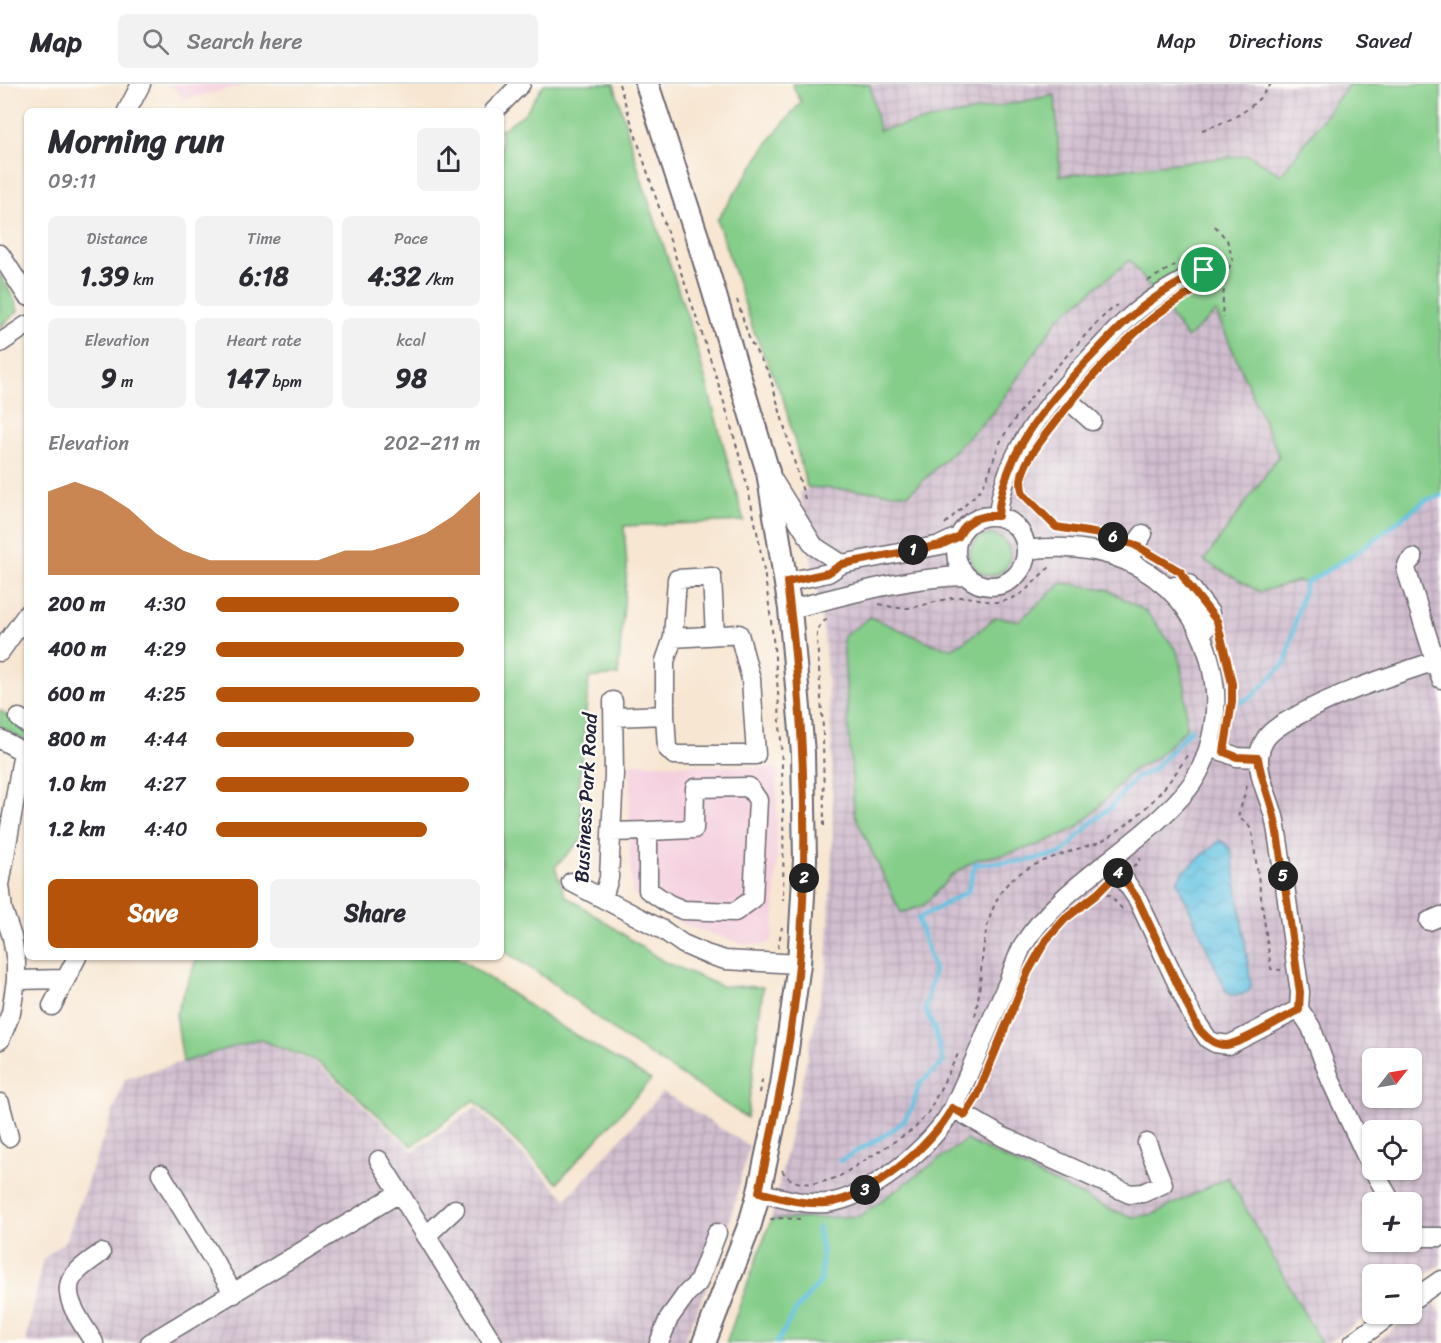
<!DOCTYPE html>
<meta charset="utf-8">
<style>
:root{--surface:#fff;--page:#f2f2f3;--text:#2b2b33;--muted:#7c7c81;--line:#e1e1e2;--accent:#b45309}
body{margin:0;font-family:Sriracha,sans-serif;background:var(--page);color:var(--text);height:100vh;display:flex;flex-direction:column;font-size:22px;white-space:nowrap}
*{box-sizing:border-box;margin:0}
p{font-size:20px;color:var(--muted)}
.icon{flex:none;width:33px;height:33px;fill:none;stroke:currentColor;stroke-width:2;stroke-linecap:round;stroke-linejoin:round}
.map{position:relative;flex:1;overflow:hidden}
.sheet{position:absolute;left:24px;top:24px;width:480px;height:852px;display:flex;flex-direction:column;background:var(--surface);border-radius:9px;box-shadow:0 2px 4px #0004}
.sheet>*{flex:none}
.needle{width:39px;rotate:59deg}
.controls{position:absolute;left:1362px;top:964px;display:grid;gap:12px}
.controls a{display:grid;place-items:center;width:60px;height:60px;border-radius:9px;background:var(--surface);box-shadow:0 2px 4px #0004;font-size:30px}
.pin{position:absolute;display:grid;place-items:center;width:51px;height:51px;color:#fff;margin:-26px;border:3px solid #fff;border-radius:50%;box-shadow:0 2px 6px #0007}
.km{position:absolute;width:30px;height:30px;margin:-15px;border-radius:50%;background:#222;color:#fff;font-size:16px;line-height:30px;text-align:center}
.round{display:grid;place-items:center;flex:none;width:63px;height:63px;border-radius:9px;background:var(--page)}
.headline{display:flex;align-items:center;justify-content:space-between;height:102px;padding:0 24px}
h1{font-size:33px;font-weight:800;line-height:45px}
.figures{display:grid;grid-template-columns:repeat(3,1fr);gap:9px;height:102px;padding:6px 24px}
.figures div{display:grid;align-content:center;border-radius:9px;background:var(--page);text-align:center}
.figures b{font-size:26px;font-weight:800}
.figures small{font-size:16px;font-weight:400}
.figures p{font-size:16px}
.chart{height:168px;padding:12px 24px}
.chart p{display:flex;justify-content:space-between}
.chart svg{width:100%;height:108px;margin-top:6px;fill:var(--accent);opacity:.7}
.primary-button{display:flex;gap:12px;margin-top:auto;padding:12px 24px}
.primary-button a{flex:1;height:69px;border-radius:9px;background:var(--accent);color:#fff;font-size:24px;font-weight:800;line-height:69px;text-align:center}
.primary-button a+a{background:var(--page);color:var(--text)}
ul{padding:0 24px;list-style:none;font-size:20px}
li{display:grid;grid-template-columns:96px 72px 1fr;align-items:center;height:45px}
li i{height:15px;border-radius:8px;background:var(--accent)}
header{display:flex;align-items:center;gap:36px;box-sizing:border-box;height:84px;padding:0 30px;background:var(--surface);border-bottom:2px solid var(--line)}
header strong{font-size:28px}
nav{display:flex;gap:33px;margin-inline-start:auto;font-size:21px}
.search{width:420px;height:54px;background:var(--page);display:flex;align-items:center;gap:15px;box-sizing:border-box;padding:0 21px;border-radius:9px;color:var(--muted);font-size:22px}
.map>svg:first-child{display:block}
</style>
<header>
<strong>Map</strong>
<div class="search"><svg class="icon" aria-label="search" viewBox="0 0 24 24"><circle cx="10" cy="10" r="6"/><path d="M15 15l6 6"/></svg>Search here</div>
<nav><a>Map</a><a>Directions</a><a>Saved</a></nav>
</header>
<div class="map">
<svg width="1441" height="1259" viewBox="0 0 1441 1259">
<defs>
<pattern id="industrial-grid" width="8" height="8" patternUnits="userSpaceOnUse" patternTransform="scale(1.5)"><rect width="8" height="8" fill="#d0bdce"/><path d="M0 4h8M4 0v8" fill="none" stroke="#b2a2b2"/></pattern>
<pattern id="water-waves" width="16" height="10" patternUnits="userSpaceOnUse" patternTransform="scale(1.5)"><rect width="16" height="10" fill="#63c2e2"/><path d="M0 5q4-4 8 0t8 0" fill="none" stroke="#56a6c3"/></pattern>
</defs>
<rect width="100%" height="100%" fill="#fdfcf7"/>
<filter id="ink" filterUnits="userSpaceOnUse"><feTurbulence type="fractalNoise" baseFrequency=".0167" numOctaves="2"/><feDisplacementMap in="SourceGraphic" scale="12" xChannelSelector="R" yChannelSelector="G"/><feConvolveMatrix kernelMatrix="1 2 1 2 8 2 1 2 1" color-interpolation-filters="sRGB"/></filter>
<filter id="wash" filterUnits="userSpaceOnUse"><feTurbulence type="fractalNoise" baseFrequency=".008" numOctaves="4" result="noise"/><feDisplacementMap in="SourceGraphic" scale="24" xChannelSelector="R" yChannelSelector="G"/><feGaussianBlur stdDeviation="1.35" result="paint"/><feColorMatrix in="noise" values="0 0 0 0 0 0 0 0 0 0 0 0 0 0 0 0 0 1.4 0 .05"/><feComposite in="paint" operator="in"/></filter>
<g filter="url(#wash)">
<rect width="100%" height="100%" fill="#f7e6d1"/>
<path fill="#f4cfde" d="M168 0H249L182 16 180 9Z
M631 679 777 684V772L774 845 772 856 763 861 743 860 685 841 632 810 629 747Z"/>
<path fill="url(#industrial-grid)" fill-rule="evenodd" d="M870 0H1349L1281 91 1249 71 1059 92 1055 11 879 46Z
M1130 176 1187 254 1216 228 1279 373 1204 476 1260 508 1298 497 1394 439 1426 416 1441 412V1180L1412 1201V1191H1372V1228L1328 1259H1321L1228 1094 1154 1130 1133 1133 1111 1126 966 1056 860 1132 771 1136 827 884 833 747 832 662 824 550 800 408 994 328 1059 234ZM1372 975H1412V1014H1372ZM1372 1047H1412V1086H1372ZM1372 1119H1412V1158H1372Z
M258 955 318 980 413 1067 476 1023 566 1115 663 1008 749 1062 723 1164 683 1259H26L43 1175 66 1156 125 995Z
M1431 1215 1441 1228V1259H1375Z"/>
<path fill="#85ce8a" stroke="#547862" stroke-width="1.5" d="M544 0H614L641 94 693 250 744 437 624 442 627 484 618 591 589 594 579 705 584 753 555 783 565 811 663 877 721 902 763 903 747 1034 622 953 549 896 501 865V46L525 29Z
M792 0H870L879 46 1055 11 1060 92 1249 71 1281 91 1349 0H1441V412L1426 417 1359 467 1306 499 1298 497 1260 508 1204 477 1279 372 1216 228 1187 254 1130 176 1059 234 994 328 909 410 807 403 783 314 754 248 717 136 772 53 801 18Z
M0 190 16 219 18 227 0 243Z
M970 471a20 20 0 1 1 40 0a20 20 0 1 1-40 0Z
M1062 499 1107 505 1147 528 1177 567 1185 602 1186 645 1157 673 1130 688 1099 723 1077 744 1041 760 1006 770 977 775 951 792 924 821 901 829 854 729 843 553 870 533 936 561 953 564 974 551 996 533 1019 537Z
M0 626 27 647V658L0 642Z
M197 873H457L560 942 651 996 557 1099 474 1016 412 1062 319 978 258 955 183 978 176 930Z
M966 1056 1111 1126 1133 1133 1154 1130 1228 1093 1321 1259H726L771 1136 860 1132Z"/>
<path fill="url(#water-waves)" stroke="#42728e" stroke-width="1.5" d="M1220 756 1226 760 1232 768 1251 900 1250 906C1243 911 1235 913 1227 909L1180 804 1178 796 1182 789Z"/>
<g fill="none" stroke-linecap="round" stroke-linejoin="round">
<path stroke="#63c2e2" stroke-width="4.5" d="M1241 618 1254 611 1286 578 1298 526 1306 499 1359 467 1426 416 1441 412
M840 1077 885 1051 903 1038 913 1022 919 1000 943 979 935 946 925 925 934 886 918 835 968 807 975 780 1026 777 1063 769 1088 742 1112 722 1134 695 1154 685 1191 645
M777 1259 796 1226 821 1197 822 1166 818 1144"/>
</g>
</g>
<g filter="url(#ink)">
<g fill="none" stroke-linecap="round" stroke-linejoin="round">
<defs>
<path id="minor" d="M127 27 141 0
M494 27 521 0
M0 170 27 212
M0 259 27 241
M1059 308 1092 337
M771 393 814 462 842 480
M956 467a35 35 0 1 1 70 0a35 35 0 1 1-70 0Z
M998 432C1003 371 1045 323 1085 279 1101 263 1116 245 1133 230 1154 212 1179 198 1204 186
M1413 474 1408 479 1406 485 1441 595
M1129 477 1135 461 1143 450
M787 498 828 489 842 480 941 461 958 453
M1168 504 1187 499 1210 529 1208 541 1201 551
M790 525C848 511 906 493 966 492
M673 554 677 495 712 493 715 551
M0 568 27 530
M614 633 665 631 667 664 674 671H756L751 595 739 550 673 554 665 577V631
M19 634 27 640
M0 655 27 670
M1209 662 1237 673 1259 674
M611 748 648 747V806L669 820 683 826 735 828 753 815 758 716 749 703 695 704 694 745 648 747
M1111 776 1138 816 1193 933 1208 955 1215 959 1229 961 1299 925
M571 798 663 846 683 860 706 870 725 876 799 880
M603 814 609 794 614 690 613 617
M1429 837 1441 832
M16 896 65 895
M52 922 77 873
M0 956 11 929 16 896V878L12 853 3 826 0 801 23 668
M0 1019 9 1053
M953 1024 1003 1053 1130 1110 1143 1109 1163 1100 1147 1059
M379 1076 493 1259
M1372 1085 1331 997 1311 943 1299 925 1300 908C1291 851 1285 794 1275 737 1271 717 1258 695 1259 675 1259 668 1262 660 1266 654 1274 643 1288 637 1300 630 1343 607 1388 593 1435 577
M1373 1086 1392 1119
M161 1090 234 1210
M759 1108C781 1114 804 1121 827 1119 870 1114 934 1061 953 1024 972 984 988 943 1006 903 1012 890 1016 874 1023 861 1056 810 1112 778 1156 738 1169 726 1183 713 1193 698 1210 672 1217 637 1215 607 1212 573 1201 542 1179 516 1139 470 1085 458 1026 466
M1412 1148 1419 1153H1441
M426 1152 455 1125
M1412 1216 1441 1196
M94 1259C85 1242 60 1214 72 1194 78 1184 92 1176 101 1169
M150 1259 399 1109
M659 1259 669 1234 687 1209 698 1199 717 1149
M1353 1259 1392 1230"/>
<path id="major" d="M647 0 701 165 768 388 790 525 803 669 805 776 799 880 782 1001 759 1108 750 1140 704 1259"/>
</defs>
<use href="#minor" stroke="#6d6770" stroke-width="21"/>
<use href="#major" stroke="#6d6770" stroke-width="26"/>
<path stroke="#6d6770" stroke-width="2" stroke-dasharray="4.5 4.5" stroke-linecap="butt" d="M619 0C638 59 657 118 677 177 706 260 734 342 753 428 780 555 785 687 783 816
M1202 46C1233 36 1252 27 1271 0
M1215 142 1227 156 1233 176 1224 193
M1220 190 1224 193C1225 207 1221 220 1223 234
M1148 197 1197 168 1203 170
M737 216 750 257 769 289 805 415
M1021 402 1023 410 1057 443 1106 451 1120 456
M945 440C956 429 968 419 978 408 991 393 993 370 1003 353 1024 320 1048 291 1075 263 1088 248 1101 233 1117 221
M1159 476 1175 485
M879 520C888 522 898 525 906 524 925 523 947 512 965 513 986 514 992 524 1015 513 1030 506 1039 490 1053 481
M1221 550 1224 562
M1247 702 1238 733 1248 740 1252 748 1271 885 1281 886
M824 742 823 644 817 555V545L828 533
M1133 782 1139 779 1140 774
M1097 810 1110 811 1123 826
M1074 828 1109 799
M778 864 782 843
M975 932C985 888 977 850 1001 808 1017 782 1056 773 1083 763 1090 761 1099 759 1105 755 1140 734 1169 703 1189 668
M760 1009 763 991
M782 1086C793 1106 822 1100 840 1092L914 1045 928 1029 958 970
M770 1136 775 1134 800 1135"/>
<use href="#minor" stroke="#fff" stroke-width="18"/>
<use href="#major" stroke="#fff" stroke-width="22"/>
</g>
</g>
<g fill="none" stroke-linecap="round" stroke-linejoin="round" filter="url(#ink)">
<defs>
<path id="route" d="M1204 186 1212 197C1190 209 1169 220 1150 236 1113 267 1082 303 1053 341 1043 354 1031 368 1025 383 1021 391 1020 401 1023 410L1056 443 1106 451 1135 461 1181 488 1187 499 1217 537 1227 577 1232 600V618L1224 668 1237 673 1258 674C1261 696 1271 716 1275 737 1285 794 1291 851 1300 908L1299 926C1285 933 1239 961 1226 961 1213 961 1206 953 1198 944L1138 816 1119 788 1097 810 1065 835 1046 856 1028 888 977 1012 965 1031 952 1024C933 1061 870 1114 827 1119 804 1121 781 1114 759 1108 775 1033 792 957 799 880 810 753 803 624 787 498L828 489 842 480 941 461 958 453 965 442 975 435 986 432H998C1003 370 1045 323 1085 279 1101 263 1116 245 1134 230 1154 212 1179 198 1204 186Z"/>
</defs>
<use href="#route" stroke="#fff" stroke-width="12"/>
<use href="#route" stroke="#b45309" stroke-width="8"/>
</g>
<g text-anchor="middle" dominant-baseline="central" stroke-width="4.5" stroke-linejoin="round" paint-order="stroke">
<g font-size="20" fill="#22223b" stroke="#fdfcf7">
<text transform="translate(586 714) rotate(-87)">Business Park Road</text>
</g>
</g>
</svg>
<div class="controls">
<a><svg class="needle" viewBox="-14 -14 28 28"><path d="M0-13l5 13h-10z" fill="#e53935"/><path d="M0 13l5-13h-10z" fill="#7c7c81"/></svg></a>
<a><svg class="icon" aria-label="locate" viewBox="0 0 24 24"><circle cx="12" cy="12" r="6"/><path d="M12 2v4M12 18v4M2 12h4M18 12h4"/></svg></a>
<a>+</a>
<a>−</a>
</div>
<div class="pin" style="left:1204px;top:186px;background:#1e9e55"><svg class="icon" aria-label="arrive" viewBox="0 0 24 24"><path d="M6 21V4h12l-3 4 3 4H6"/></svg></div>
<b class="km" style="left:913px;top:466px">1</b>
<b class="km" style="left:804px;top:794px">2</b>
<b class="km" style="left:865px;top:1106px">3</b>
<b class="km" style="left:1118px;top:789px">4</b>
<b class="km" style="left:1283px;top:792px">5</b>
<b class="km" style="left:1113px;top:453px">6</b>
<section class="sheet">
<div class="headline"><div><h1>Morning run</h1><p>09:11</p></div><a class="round"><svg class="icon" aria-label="share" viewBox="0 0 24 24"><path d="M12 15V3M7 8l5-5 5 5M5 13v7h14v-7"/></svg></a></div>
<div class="figures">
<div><p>Distance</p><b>1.39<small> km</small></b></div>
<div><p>Time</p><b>6:18</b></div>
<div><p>Pace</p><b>4:32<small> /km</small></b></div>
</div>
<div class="figures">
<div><p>Elevation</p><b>9<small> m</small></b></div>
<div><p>Heart rate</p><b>147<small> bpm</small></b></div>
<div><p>kcal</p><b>98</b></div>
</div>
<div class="chart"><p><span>Elevation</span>202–211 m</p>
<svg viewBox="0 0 160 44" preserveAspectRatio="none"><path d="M0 44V10L10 6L20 10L30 17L40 27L50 34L60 38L70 38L80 38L90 38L100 38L110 34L120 34L130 31L140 27L150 20L160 10V44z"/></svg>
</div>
<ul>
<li><b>200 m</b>4:30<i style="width:92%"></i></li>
<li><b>400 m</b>4:29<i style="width:94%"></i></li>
<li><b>600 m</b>4:25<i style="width:100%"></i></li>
<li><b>800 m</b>4:44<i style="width:75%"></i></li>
<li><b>1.0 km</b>4:27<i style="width:96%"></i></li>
<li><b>1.2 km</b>4:40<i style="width:80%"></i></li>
</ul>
<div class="primary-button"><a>Save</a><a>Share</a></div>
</section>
</div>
